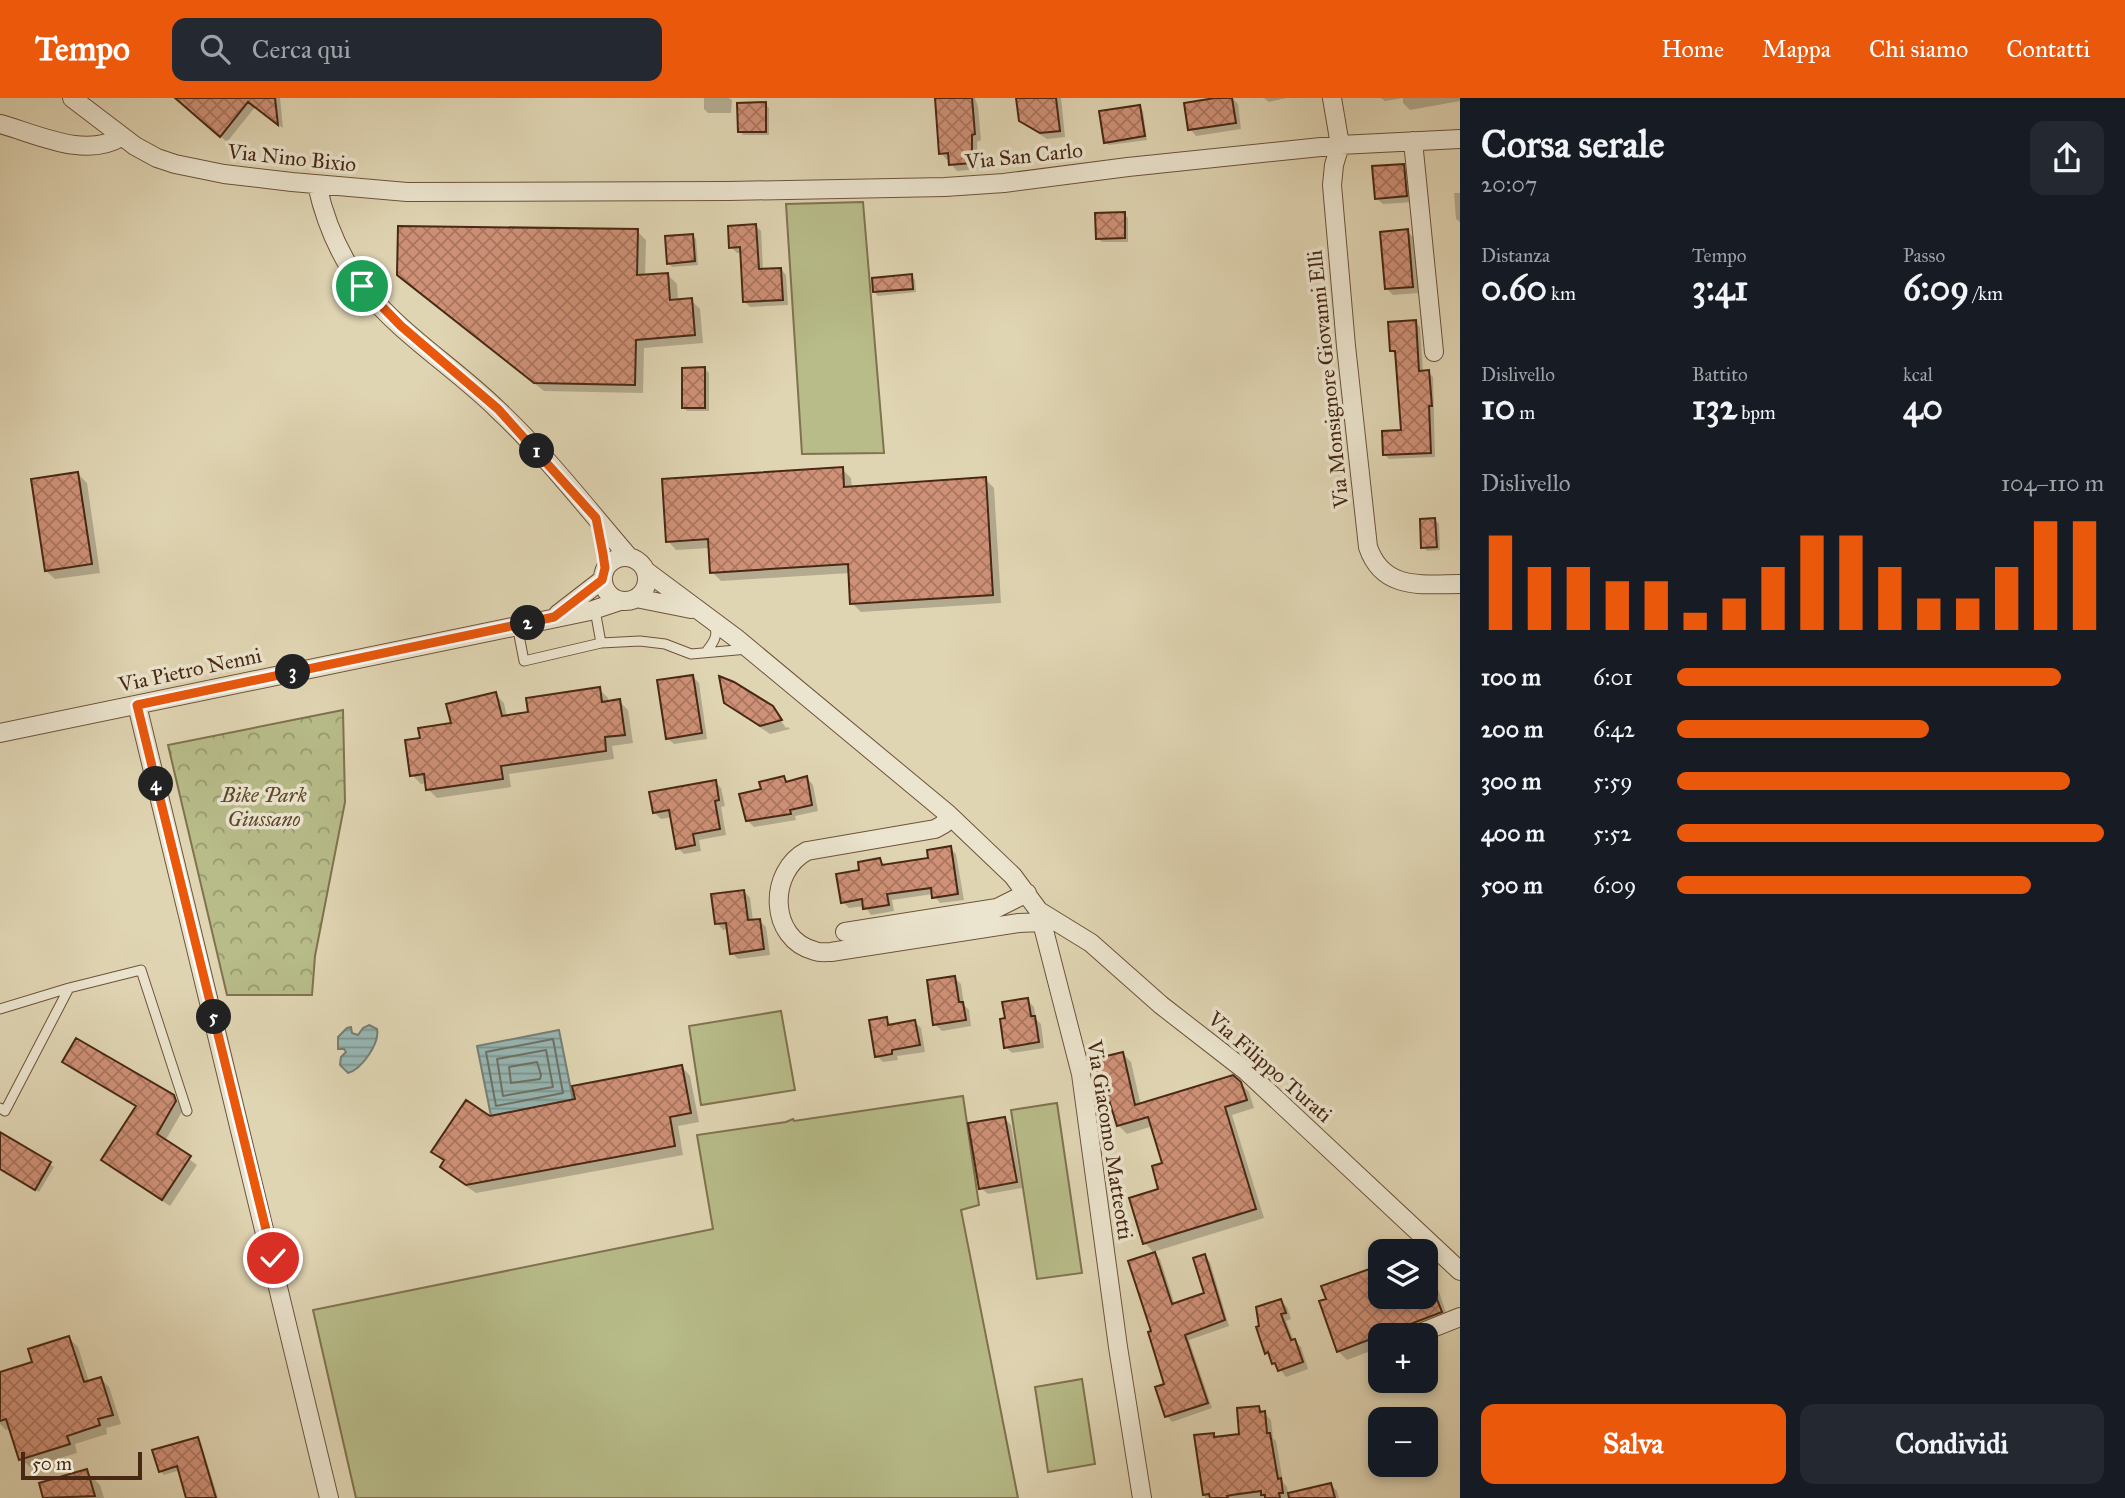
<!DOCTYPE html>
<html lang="it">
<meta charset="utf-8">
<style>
:root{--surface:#171b24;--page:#242831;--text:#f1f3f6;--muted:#9ea1a6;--accent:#ea580c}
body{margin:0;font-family:"IM FELL Great Primer",serif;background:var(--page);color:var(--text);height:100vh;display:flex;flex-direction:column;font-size:26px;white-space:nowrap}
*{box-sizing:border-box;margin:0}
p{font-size:23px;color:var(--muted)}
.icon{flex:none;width:38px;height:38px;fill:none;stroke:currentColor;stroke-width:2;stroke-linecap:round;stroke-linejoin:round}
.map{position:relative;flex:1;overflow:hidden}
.sheet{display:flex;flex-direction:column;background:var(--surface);width:665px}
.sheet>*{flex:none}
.fabs{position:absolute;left:1368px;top:1141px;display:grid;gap:14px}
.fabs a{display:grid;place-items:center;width:70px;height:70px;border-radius:14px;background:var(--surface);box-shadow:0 4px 10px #0003;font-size:35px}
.scale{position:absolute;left:21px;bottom:18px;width:121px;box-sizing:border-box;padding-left:7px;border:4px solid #482813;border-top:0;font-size:19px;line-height:24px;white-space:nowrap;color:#482813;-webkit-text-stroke:5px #ebe4ce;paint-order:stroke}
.pin{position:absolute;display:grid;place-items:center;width:60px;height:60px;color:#fff;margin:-30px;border:4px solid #fff;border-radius:50%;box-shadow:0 2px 7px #0007}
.km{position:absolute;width:35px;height:35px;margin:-18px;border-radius:50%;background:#222;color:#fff;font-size:19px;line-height:35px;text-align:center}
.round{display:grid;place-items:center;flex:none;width:74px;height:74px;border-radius:14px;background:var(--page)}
.overview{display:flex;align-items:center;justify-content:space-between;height:119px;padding:0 21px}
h1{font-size:38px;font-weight:700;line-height:52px}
.metrics{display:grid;grid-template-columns:repeat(3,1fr);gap:10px;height:119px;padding:7px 21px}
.metrics div{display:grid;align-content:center}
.metrics b{font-size:35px;font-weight:700}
.metrics small{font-size:19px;font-weight:400}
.metrics p{font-size:19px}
.chart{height:196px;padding:14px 21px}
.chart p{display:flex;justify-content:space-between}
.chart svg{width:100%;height:126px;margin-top:7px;stroke:var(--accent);stroke-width:6}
.primary-button{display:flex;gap:14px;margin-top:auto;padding:14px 21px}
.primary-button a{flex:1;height:80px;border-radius:14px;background:var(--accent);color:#fff;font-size:28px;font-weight:700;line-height:80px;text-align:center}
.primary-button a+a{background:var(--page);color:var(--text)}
ul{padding:0 21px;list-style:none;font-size:23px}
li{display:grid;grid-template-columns:112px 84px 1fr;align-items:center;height:52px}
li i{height:18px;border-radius:9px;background:var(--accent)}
header{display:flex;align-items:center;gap:42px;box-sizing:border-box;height:98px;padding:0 35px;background:var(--accent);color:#fff}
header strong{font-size:33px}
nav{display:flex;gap:38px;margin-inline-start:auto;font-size:24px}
.search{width:490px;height:63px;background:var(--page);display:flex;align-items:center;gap:18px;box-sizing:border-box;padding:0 24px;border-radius:14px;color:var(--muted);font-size:26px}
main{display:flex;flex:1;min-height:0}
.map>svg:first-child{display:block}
</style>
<header>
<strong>Tempo</strong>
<div class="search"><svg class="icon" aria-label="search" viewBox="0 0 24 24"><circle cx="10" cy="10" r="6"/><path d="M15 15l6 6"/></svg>Cerca qui</div>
<nav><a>Home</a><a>Mappa</a><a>Chi siamo</a><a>Contatti</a></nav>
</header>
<main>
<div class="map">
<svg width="1460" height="1400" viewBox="0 0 1460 1400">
<defs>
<pattern id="forest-crowns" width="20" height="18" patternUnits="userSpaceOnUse" patternTransform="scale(1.75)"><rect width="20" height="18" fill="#b7bc89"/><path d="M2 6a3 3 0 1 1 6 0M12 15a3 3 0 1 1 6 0" fill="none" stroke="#97996f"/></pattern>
<pattern id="water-rules" width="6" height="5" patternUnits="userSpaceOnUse" patternTransform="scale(1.75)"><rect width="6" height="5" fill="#96b7b4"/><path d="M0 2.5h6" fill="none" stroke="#7c9591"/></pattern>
<pattern id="building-cross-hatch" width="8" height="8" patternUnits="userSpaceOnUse" patternTransform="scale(1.75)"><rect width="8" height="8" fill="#cf9177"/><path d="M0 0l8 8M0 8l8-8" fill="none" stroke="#aa7660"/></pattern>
</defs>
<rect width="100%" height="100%" fill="#e0d5b3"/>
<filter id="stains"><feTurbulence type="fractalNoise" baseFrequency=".00286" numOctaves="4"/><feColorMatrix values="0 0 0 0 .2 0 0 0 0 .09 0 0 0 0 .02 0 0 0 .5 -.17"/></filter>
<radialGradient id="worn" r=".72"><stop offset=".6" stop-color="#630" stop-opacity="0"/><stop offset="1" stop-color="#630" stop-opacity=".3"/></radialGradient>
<path fill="#b7bc89" stroke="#80724e" stroke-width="2" d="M863 104 884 355 802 356 786 106Z
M781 913 795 992 701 1007 689 928Z
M963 998 979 1107 961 1112 1018 1400H356L313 1212 713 1131 697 1037 786 1024 793 1021 794 1023Z
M1057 1005 1082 1175 1037 1181 1011 1012Z
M1082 1281 1095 1366 1048 1374 1035 1289Z"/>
<path fill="url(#forest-crowns)" stroke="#80724e" stroke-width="2" d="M343 612 345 704 315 858 312 897H227L168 647Z"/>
<path fill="url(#water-rules)" stroke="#777e74" stroke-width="2" d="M369 927 377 931C380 945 362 971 348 975L340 967 341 959 346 954 344 951H338V939L347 930 351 929 352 935 358 937 363 930Z
M559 932 573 1002 491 1018 477 948Z"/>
<path fill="#0003" d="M176 0H280L283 30 255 9 227 44Z
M704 0H729L732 2 731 15H708L704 11Z
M936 0H975L978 9 981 42 977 44 978 71 957 73 951 66 950 61 947 62 941 55Z
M1018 0H1061L1065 39 1047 41 1028 29 1021 22Z
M1227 0H1232L1238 6 1241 31 1196 38 1190 31Z
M1264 0H1286L1269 4Z
M1381 0H1460V3L1410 12 1403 5V0L1385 3Z
M765 6 769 10V37H743L739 33Z
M1140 9 1143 13 1147 42 1109 47 1105 44Z
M1403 67 1410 74 1413 104 1383 106 1376 100Z
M1454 95H1460V124L1456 121Z
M1124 116 1128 120V144H1102L1098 140Z
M755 127 761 133 763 172 781 171 786 177 788 207 750 209 745 204 742 155H737L731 149Z
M637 133 646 142 645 179 668 177 677 186 678 203 691 202 700 211 703 245 644 250 643 295 544 293 408 185Z
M1407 133 1413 139 1419 195 1393 197 1387 191Z
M692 137 696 141 698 167 672 169 668 165Z
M911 178 915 182 916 194 878 198 874 194Z
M1415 224 1420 229 1423 274H1428L1433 279 1435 359 1389 361 1384 356 1403 334 1396 257 1391 252Z
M705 271 709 275V313H687L683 309Z
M842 371 851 380 852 390 985 381 994 390 1001 505 861 514 852 505 850 475 721 483 712 474 710 450 676 452 668 443Z
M78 376 87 385 100 475 55 481 46 473Z
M1435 422 1439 426 1440 452 1427 453 1423 449Z
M692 578 699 585 707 641 674 646 667 640Z
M599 591 608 600 609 605 619 603 628 612 633 645 612 648 614 661 509 676 511 689 437 700 428 691 427 685 421 686 412 677 422 642 453 626 495 596 504 605 507 619 530 615Z
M726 604 774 612 786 630 788 629 790 631 770 636 736 613Z
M784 680 789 685 807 680 813 687 818 713 795 718 796 722 754 729 747 722 763 692Z
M715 684 721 690 725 708 721 709 726 737 699 742 701 753 684 756 678 750 672 719 661 721 654 714Z
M950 750 956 756 964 802 940 805 933 796 892 802 894 813 871 817 865 808 849 810 843 804 861 773 880 762 886 768 930 762Z
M744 793 750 800 753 823 759 822 766 829 770 857 738 861 732 855 729 831 723 832 717 825Z
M955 880 961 886 964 907 969 912 971 928 942 933 935 926Z
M1027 902 1034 909 1036 921 1041 926 1044 950 1012 955 1006 949Z
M886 921 893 928 915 924 921 930 925 954 897 958 898 962 883 964 877 958Z
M1123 956 1131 964 1141 1008 1240 985 1249 994 1254 1010 1232 1017 1264 1120 1153 1154 1145 1145 1161 1092 1164 1066 1153 1028 1127 1036 1118 1027 1107 991 1102 986Z
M64 963 173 998 181 1006 183 1012 165 1043 197 1067 170 1108 110 1069 103 1062 137 1010 72 971Z
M682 969 690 978 699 1024 678 1028 683 1057 476 1095 451 1078 442 1069 445 1064 434 1054 490 1020 577 1003Z
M1005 1021 1011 1027 1022 1090 988 1096 981 1090Z
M0 1036 54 1069 39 1094 0 1071Z
M1154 1156 1160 1161 1175 1207 1206 1196 1205 1158 1210 1164 1229 1228 1189 1242 1212 1310 1172 1324 1167 1318 1157 1290 1166 1287 1153 1234Z
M1426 1171 1433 1177 1449 1223 1412 1237H1381V1249L1347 1262 1338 1253 1381 1199H1426Z
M1280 1203 1287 1209 1291 1221 1286 1223 1294 1243 1301 1249 1308 1271 1286 1279 1267 1255Z
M69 1240 78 1249 89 1284 101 1281 109 1289 121 1326 106 1330 107 1336 75 1346 77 1355 30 1369 21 1361 11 1330 6 1332 0 1326V1276L34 1265Z
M1258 1309 1271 1322 1273 1340 1276 1343 1283 1384 1287 1389 1289 1400H1205L1196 1339 1213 1337 1217 1340 1241 1338Z
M197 1341 201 1345 218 1400H188L180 1372 164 1377 160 1373Z
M86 1373 100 1387 104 1400H45L41 1387Z
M1331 1387 1337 1393 1339 1400H1307Z"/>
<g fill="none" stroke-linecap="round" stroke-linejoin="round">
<path stroke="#6f7064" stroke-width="2" d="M553 941 563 995 496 1008 486 954Z
M546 952 553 989 503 998 497 961Z
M537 964 541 977 540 981 511 985 509 969Z"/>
</g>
<path fill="url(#building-cross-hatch)" stroke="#482813" stroke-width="2" d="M175 0H275L278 27 248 4 220 39Z
M935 0H972L975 36 972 37V65L949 67 948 55 939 56Z
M1016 0H1056L1060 33 1040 35 1019 23Z
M1215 0H1232L1236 25 1188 32 1184 5Z
M766 4V34H738L737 5Z
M1140 7 1145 38 1104 45 1099 13Z
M1404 66 1407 98 1375 101 1372 68Z
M1125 114V140L1096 141 1095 115Z
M756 126 759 171 781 170 783 202 743 204 740 149 729 150 728 128Z
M398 128 638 131 637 177 668 175 670 202 692 200 695 237 636 242 635 287 534 285 397 177Z
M1408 131 1413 189 1385 191 1380 134Z
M693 136 695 163 667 166 665 138Z
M912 176 913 191 873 194 872 180Z
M1416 222 1419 273 1429 272 1432 308H1429L1431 355 1383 357 1382 333 1401 332 1395 253H1390L1388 224Z
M705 269V310H682V270Z
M843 369 844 389 986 379 993 497 850 506 848 466 710 475 708 441 666 444 662 381Z
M78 374 92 466 45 473 31 381Z
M1435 420 1437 449 1421 450 1420 421Z
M693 577 702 635 666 641 657 582Z
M719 578 734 584 773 608 782 622 760 628 724 605Z
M600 589 602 604 620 601 625 637 605 639 606 653 501 668 503 681 426 692 424 676 410 678 405 642 420 640 418 630 451 625 446 606 496 594 502 618 528 614 526 600Z
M784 678 786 684 807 678 812 707 790 712 791 716 746 723 739 696 761 691 759 684Z
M716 682 719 702 715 703 720 731 693 736 695 747 676 751 669 712 653 715 649 694Z
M951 748 958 796 932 800 931 790 887 796 889 807 863 811 862 801 841 805 836 776 859 772 858 764 880 760 882 767 928 760 927 752Z
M744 792 748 822 760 821 764 851 730 856 726 825 715 826 711 796Z
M955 878 959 904H963L966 922 933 927 927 882Z
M1028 900 1031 918H1035L1039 944 1004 950 1000 921 1005 920 1002 904Z
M887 919 888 927 915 922 920 947 892 952V956L875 959 869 922Z
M76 940 174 997 176 1003 157 1036 191 1058 162 1102 101 1062 136 1008 62 964Z
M1123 954 1135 1007 1233 977 1241 984 1247 1002 1225 1009 1256 1111 1143 1146 1129 1100 1158 1091 1152 1068 1162 1065 1148 1019 1117 1028 1104 986 1101 987 1094 961Z
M682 967 691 1015 670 1019 675 1048 466 1087 440 1069 444 1062 431 1054 466 1002 490 1018 575 1001 572 988Z
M1005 1019 1017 1084 979 1091 968 1025Z
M0 1034 51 1064 35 1092 0 1071Z
M1155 1154 1172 1206 1204 1195 1193 1160 1205 1156 1225 1222 1185 1237 1208 1305 1165 1319 1155 1289 1164 1286 1148 1234 1151 1233 1128 1163Z
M1381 1167V1199H1436L1442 1214 1337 1254 1319 1203 1326 1201 1321 1188Z
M1281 1201 1286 1215 1281 1216 1291 1242 1295 1241 1303 1264 1278 1273 1275 1265 1272 1266 1268 1254 1265 1256 1256 1229 1259 1228 1256 1209Z
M69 1238 84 1284 101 1279 113 1317 98 1321 100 1327 67 1338 70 1346 19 1362 6 1321 0 1323V1274L32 1264 28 1251Z
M1259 1308 1260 1314 1265 1313 1267 1335H1270L1278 1381 1281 1380 1283 1395H1279L1280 1400H1265V1397H1261V1393L1232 1397 1227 1398 1228 1400H1210L1209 1396 1203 1397 1194 1337 1214 1335V1339L1239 1336 1237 1310Z
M198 1339 216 1400H186L177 1368 159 1374 152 1352Z
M87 1371 95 1398 43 1400 39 1385Z
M1331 1385 1335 1400H1289L1288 1395Z"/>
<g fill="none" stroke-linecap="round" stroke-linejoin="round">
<defs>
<path id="service" d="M595 512 601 545
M517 527 524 563 601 545 640 543 665 546 691 556 748 551
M706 554C713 545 719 538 714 526
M69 890 141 872 187 1013
M0 911 69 890 5 1013 0 1010"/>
<path id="minor" d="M72 0 135 48 157 60 175 66 224 76 292 84 407 94 729 93 945 89 1004 85 1128 69 1340 47 1460 41
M1332 0 1340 47 1334 67 1332 87 1346 248 1368 449C1383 493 1422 486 1460 486
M0 26C37 36 85 61 121 39
M1413 43 1434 254
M317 87C325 123 340 159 363 189 400 236 454 269 497 311 545 356 586 409 629 459
M603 481a22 22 0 1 1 44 0a22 22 0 1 1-44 0Z
M646 473 736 540 948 716 1013 778 1039 813 1081 976 1118 1249 1142 1400
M636 500 691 511
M558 516 602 482
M137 607 329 1400
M0 635 590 513 620 503
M948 716 944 726 935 731 807 753C768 773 768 841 815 853 820 855 826 854 831 854L1019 825 1042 824
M1039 813 1091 845 1161 907 1246 973 1460 1173
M845 834 997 810 1027 795
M1415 1237 1460 1219"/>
</defs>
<use href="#service" stroke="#6e533b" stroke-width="11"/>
<use href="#minor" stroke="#6e533b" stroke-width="20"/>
<use href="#service" stroke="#ebe4ce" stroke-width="9"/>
<use href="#minor" stroke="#ebe4ce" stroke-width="18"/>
</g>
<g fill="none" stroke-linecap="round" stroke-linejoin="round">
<defs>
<path id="route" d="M273 1160 137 607 554 519 602 482 605 470 603 456 596 420 498 311 401 228 362 188"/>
</defs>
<use href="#route" stroke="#fff" stroke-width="14"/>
<use href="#route" stroke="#ea580c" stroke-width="9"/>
</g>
<g text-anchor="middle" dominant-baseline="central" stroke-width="7" stroke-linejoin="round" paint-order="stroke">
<g font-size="21" fill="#482813" stroke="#ebe4ce">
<text transform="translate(1024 58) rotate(-6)">Via San Carlo</text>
<text transform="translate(292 60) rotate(6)">Via Nino Bixio</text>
<text transform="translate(1328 281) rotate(-96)">Via Monsignore Giovanni Elli</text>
<text transform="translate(190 572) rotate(-12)">Via Pietro Nenni</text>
<text transform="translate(1270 969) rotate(41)">Via Filippo Turati</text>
<text transform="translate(1110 1042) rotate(81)">Via Giacomo Matteotti</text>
</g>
<g font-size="21" font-style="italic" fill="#5e462b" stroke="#ebe4ce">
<text x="264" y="697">Bike Park<tspan x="264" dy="24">Giussano</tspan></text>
</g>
</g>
<rect width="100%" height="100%" filter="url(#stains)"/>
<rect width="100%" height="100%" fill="url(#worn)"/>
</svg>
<div class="fabs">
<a><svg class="icon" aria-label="layers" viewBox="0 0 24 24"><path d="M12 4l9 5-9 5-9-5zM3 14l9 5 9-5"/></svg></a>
<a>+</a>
<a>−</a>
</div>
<div class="scale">50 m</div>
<div class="pin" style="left:362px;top:188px;background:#1e9e55"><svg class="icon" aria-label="arrive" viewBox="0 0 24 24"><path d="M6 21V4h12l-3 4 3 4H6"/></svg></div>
<div class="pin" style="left:273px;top:1160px;background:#d93025"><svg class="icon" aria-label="check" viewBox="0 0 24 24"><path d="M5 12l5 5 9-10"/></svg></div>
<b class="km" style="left:537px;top:353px">1</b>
<b class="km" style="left:528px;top:525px">2</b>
<b class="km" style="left:293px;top:574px">3</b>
<b class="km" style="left:156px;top:686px">4</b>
<b class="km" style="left:214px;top:919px">5</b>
</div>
<section class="sheet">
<div class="overview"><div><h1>Corsa serale</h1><p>20:07</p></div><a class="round"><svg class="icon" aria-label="share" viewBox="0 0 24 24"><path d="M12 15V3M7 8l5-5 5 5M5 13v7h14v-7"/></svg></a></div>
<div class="metrics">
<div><p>Distanza</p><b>0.60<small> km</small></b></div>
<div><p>Tempo</p><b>3:41</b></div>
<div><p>Passo</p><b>6:09<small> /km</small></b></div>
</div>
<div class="metrics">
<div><p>Dislivello</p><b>10<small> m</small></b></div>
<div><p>Battito</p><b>132<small> bpm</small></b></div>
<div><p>kcal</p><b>40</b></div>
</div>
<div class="chart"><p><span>Dislivello</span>104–110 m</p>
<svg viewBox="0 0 160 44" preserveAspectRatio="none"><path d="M5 44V11M15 44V22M25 44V22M35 44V27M45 44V27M55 44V38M65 44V33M75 44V22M85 44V11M95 44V11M105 44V22M115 44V33M125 44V33M135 44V22M145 44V6M155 44V6"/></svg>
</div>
<ul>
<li><b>100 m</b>6:01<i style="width:90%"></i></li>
<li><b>200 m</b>6:42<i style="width:59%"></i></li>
<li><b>300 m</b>5:59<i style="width:92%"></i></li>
<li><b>400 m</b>5:52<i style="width:100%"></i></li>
<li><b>500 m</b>6:09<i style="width:83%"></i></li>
</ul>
<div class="primary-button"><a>Salva</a><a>Condividi</a></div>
</section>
</main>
